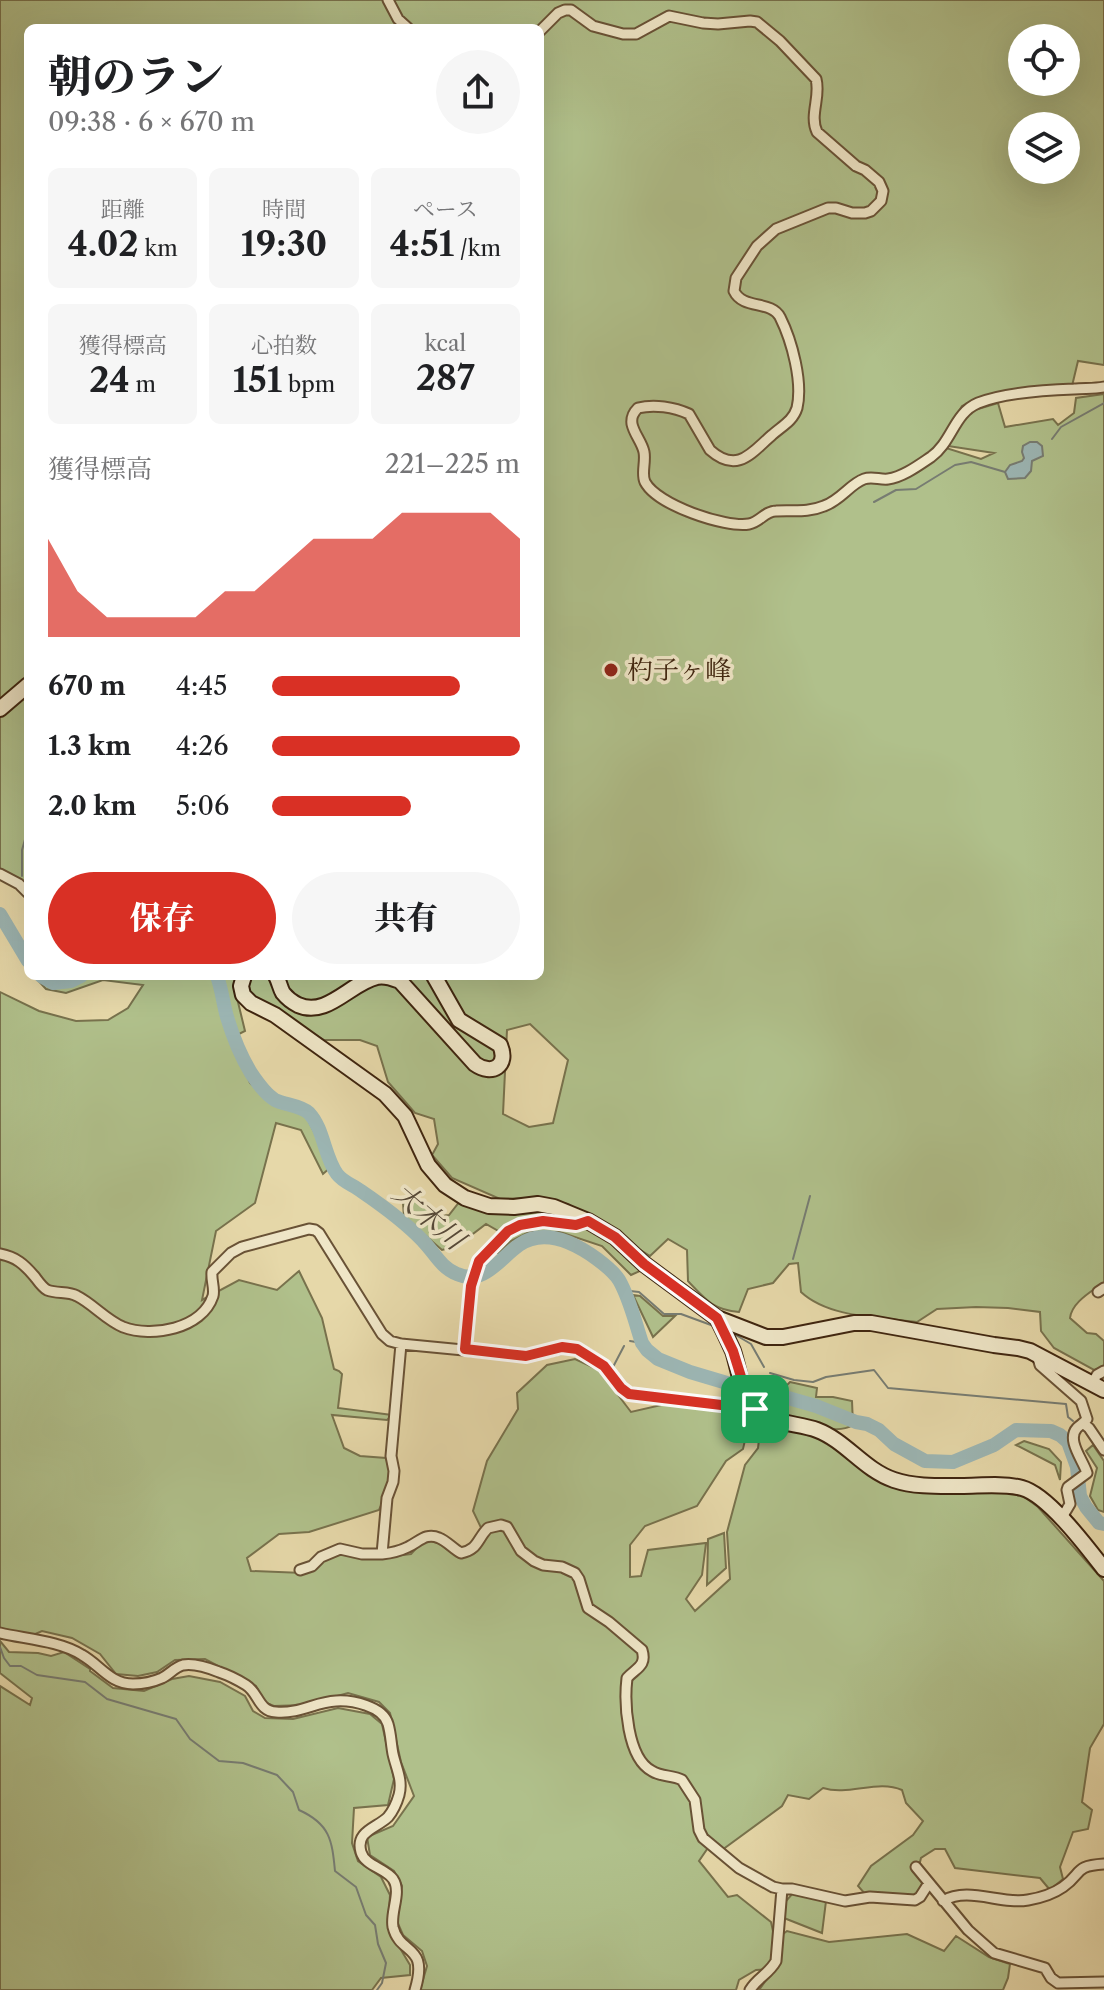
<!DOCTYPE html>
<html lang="ja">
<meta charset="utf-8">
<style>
:root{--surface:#fff;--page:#f6f6f6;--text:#202124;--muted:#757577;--accent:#d93025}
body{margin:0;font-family:"Libre Caslon Text","Noto Serif JP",serif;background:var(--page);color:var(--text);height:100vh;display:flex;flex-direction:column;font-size:30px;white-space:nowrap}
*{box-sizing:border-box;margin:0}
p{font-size:26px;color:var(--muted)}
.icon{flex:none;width:44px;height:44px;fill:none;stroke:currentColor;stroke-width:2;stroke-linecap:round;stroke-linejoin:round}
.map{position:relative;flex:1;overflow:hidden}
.panel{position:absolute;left:24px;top:24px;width:520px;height:956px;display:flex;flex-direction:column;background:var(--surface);border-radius:12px;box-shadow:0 8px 32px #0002}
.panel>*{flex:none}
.fabs{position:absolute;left:1008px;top:24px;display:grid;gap:16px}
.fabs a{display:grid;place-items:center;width:72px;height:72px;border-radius:50%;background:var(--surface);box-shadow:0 8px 32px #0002;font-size:40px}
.pin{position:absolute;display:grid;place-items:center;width:68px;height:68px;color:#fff;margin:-34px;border-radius:16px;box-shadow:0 4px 12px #0006}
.round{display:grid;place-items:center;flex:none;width:84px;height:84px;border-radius:42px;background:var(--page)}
.headline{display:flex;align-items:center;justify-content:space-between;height:136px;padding:0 24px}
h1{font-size:44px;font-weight:800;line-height:60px}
.stats{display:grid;grid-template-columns:repeat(3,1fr);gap:12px;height:136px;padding:8px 24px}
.stats div{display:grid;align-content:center;border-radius:12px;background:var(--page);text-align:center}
.stats b{font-size:34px;font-weight:800}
.stats small{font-size:22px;font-weight:400}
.stats p{font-size:22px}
.chart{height:224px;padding:16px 24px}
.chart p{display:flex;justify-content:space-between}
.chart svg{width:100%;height:144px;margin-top:8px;fill:var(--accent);opacity:.7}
.primary-button{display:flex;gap:16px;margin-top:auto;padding:16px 24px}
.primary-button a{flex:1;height:92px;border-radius:48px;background:var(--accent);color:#fff;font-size:32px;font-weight:800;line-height:92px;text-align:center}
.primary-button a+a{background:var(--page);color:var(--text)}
ul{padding:0 24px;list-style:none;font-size:26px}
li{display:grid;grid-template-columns:128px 96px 1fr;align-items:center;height:60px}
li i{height:20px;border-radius:10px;background:var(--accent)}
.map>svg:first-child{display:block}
</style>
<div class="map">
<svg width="1104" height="1990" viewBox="0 0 1104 1990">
<rect width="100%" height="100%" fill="#e6d8a9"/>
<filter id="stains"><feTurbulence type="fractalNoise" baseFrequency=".0025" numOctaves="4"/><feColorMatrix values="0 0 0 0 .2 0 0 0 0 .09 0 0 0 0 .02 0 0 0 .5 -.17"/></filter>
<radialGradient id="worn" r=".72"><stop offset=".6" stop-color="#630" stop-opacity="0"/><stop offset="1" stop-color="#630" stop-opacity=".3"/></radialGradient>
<path fill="#b0c08b" stroke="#78724d" stroke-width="2" fill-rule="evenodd" d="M0 0H1104V365L1078 361 1072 386 982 397 962 406 944 435 946 448 981 459 994 453 948 446 968 412 998 403 1005 427 1053 419 1058 425 1074 413 1076 398 1104 394V1282C1091 1292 1072 1302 1070 1318L1087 1333 1096 1334 1104 1341V1367L1094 1370 1054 1348 1041 1331 1040 1312 1008 1308 976 1307 937 1309 917 1322C879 1317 829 1318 801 1292L798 1263 789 1264 773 1283 748 1289 739 1312C713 1310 705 1299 688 1281L687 1250 668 1239 650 1256 568 1204 535 1198 500 1199 452 1178 432 1155 438 1144 434 1119 415 1113 388 1082 377 1046 360 1040H324L262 1002 237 998 245 1031 231 1038 250 1083 270 1102 306 1116 332 1166 323 1174 301 1130 276 1123 255 1203 216 1231 202 1300 239 1280 277 1290 299 1271 322 1318 334 1369 339 1371 342 1374 338 1408 392 1415 387 1420 332 1415 344 1448 360 1456 386 1458 392 1480 379 1510 309 1532 279 1534 247 1558 251 1571 303 1573 324 1559 342 1552 378 1558 411 1554 422 1542 434 1540 459 1558 475 1553 485 1536 473 1511 487 1461 518 1409 517 1393 547 1365 575 1359 599 1370 631 1412 670 1403 737 1413 748 1427 743 1449 726 1461 697 1506 645 1526 630 1545V1577L641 1576 648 1550 706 1543 702 1575 686 1599 695 1611 730 1579 727 1532 745 1465 758 1448 760 1431 770 1424 814 1434 910 1489 1019 1493 1038 1507 1104 1581V1724L1090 1748 1082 1802 1092 1810 1088 1829 1073 1832 1060 1867 1063 1879 1050 1890 1040 1878 955 1868 945 1849H935L921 1858 919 1866 924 1880 916 1896 866 1895 858 1886 871 1866 913 1835 923 1821 906 1803 902 1790C878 1779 849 1796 823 1788L809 1799 788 1795 782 1806 722 1850 712 1842 699 1861 728 1897 737 1895 771 1922 775 1940 787 1931 829 1942 907 1934 944 1951 956 1936 989 1957 1010 1964 1008 1978 1003 1990H759L774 1969 756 1970 739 1980 736 1990H420L427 1966 422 1951 403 1935 396 1919 402 1886 394 1871 370 1855 367 1837 393 1826 414 1796 401 1762 390 1713 379 1702 348 1693 304 1705 274 1706 264 1702 256 1686 205 1659 175 1660 157 1672 138 1676 116 1674 100 1654 72 1638 42 1631 33 1635 0 1629V992L39 1011 76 1021 108 1020 128 1008 143 985 103 980 66 993 46 989 34 976H540V28H28V885L0 870ZM1022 38H1066V82H1022ZM1022 126H1066V170H1022ZM530 1024 568 1060 553 1123 529 1127 503 1114 507 1030Z
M417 1198 440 1216 449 1215 460 1201C512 1208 572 1209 615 1244 624 1252 633 1262 642 1270L631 1275 602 1246 560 1232H529L511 1241 499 1253H496L500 1232 486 1224 457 1246 442 1250 404 1217 403 1203Z
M633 1295 640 1296 663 1316H675L653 1337Z
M790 1382 817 1388 816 1397H833L852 1401 853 1425C833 1437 803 1420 781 1414L780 1392Z
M1024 1441 1049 1449 1061 1462 1060 1480 1055 1465 1016 1445Z
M1093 1445 1104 1461V1512L1098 1510 1090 1496 1097 1468 1086 1451Z
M724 1533 726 1568 707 1585 708 1539Z
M0 1641 9 1652 38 1653 51 1656 64 1652 90 1669V1671L113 1688 144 1691 172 1679 189 1676 220 1682 245 1696 253 1711 265 1718 293 1719 338 1708 370 1714 382 1724 394 1779 388 1805 354 1808 352 1843 358 1861 381 1877 390 1895 388 1928 410 1965V1975L381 1978 372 1990H0V1686L30 1705 32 1698 0 1673Z
M793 1893 826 1901 822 1933 784 1918 786 1901Z"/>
<path fill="#9cb6b4" stroke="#777c72" stroke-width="2" d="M1030 442H1037L1042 446 1043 456 1032 461 1031 471 1025 478 1008 479 1005 472 1010 465 1022 461 1024 458 1022 452 1023 446Z"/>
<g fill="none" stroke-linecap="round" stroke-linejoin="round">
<path stroke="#777c72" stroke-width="2" d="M1052 439 1061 427 1104 403
M874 502 896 490 916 489 955 465 971 462 1005 472
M22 876V850L28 829
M793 1259 810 1196
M618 1279 630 1291 639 1292 664 1314H681L711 1325
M734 1334 751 1344 764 1367
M630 1341 642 1343
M567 1343 573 1342 579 1346
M608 1365 613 1367 624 1346
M770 1373 794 1380 813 1382 826 1377 874 1370 888 1388 1066 1404 1068 1417 1073 1421
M1091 1423 1102 1439
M0 1647 4 1658 10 1666H21L37 1675 85 1682 107 1699 176 1719 190 1739 219 1761 243 1763 277 1775 293 1792 299 1810C330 1824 332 1840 335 1871L356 1887 366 1915 375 1925 378 1944 386 1963 382 1983 377 1990"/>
<path stroke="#9cb6b4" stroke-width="14" d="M0 914 28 961
M41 976 53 983 71 981 81 976
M217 976C222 990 223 1003 227 1017 233 1037 240 1055 251 1073 257 1082 265 1094 275 1100 285 1105 300 1105 309 1113 324 1129 324 1156 337 1174 343 1182 353 1185 361 1191 383 1206 405 1222 423 1241 434 1252 441 1268 457 1274 484 1286 500 1258 519 1245 545 1227 575 1243 597 1259 605 1265 614 1272 619 1280 630 1299 635 1322 642 1343L647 1350 658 1359 690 1372 737 1386 760 1390 816 1406 856 1422 867 1424 879 1430 894 1444 925 1461 953 1462 994 1445 1016 1430 1051 1431 1060 1435 1068 1442 1077 1467 1080 1496 1086 1507 1099 1523 1104 1524"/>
<defs>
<path id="street" d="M388 0 398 19 408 28
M540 31 558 13 565 10H571L593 26 623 34H636L669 16 703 23 718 24 750 21 757 22 780 41 816 79C821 97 809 115 817 132L856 166 865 170 879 182 883 191 881 201 871 211 865 213H852L836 208H828L776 229 757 246 736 278 734 291C743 310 771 300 780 317 792 341 803 382 797 408 793 421 782 426 772 435 753 451 738 475 710 450L689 414C674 407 654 404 638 408 633 413 631 417 632 424 634 434 642 442 644 452 646 462 641 474 645 482 657 505 725 528 749 524 760 522 765 511 776 511 794 510 807 513 824 506 841 500 850 484 864 479 872 476 880 480 888 479 903 477 919 465 931 457 952 442 954 413 978 403 1003 393 1046 390 1074 389 1084 388 1094 389 1104 387
M0 874 19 884 28 893
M0 1254C16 1257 24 1264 35 1277 38 1281 42 1287 47 1290 57 1294 68 1291 77 1296 93 1304 106 1320 123 1327 152 1338 202 1329 213 1296 215 1288 211 1281 212 1272L231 1253 242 1247 309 1229 315 1230 319 1233 382 1334 390 1341 401 1344 526 1356 569 1347 587 1354 604 1366 621 1388 629 1394 755 1409
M1098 1292 1104 1288
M465 1349 471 1286 479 1261 508 1231 520 1225 543 1221 576 1225 587 1221
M1037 1355 1040 1365 1081 1401 1087 1419C1084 1423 1080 1425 1077 1428 1066 1440 1083 1460 1087 1473L1068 1487 1067 1490 1070 1504 1061 1519
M1091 1385 1097 1375 1104 1371
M1084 1424 1089 1428 1104 1450
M382 1554C392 1553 400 1551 408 1547 419 1542 426 1532 439 1538 447 1541 453 1549 461 1553 478 1550 477 1539 488 1528L501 1525 507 1527 521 1551 534 1561 543 1565 562 1567 575 1573 579 1579 588 1608 609 1622 642 1650C647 1666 636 1668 627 1678 624 1703 627 1758 652 1771 661 1777 673 1775 682 1780L695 1800 699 1830 703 1838 739 1868 773 1887 782 1889 776 1961C769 1974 757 1978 750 1990
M300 1570 312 1566 321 1557 340 1549 362 1554H382L387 1498 393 1482 394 1471 391 1456 401 1344
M0 1633C26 1639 60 1641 82 1655 100 1665 110 1684 133 1684 143 1684 153 1682 162 1678 170 1674 175 1667 183 1665 194 1663 209 1668 219 1672 228 1675 238 1680 246 1685 259 1693 258 1711 276 1712 300 1714 315 1702 336 1701 352 1700 383 1706 388 1724 391 1734 391 1744 393 1754 396 1768 403 1780 399 1795 397 1802 393 1811 388 1817 377 1828 355 1831 361 1852 365 1866 385 1868 393 1879 402 1892 390 1912 393 1927 400 1956 429 1943 415 1990
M916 1867 968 1930 994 1953 1045 1968 1051 1978 1058 1983 1104 1982
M782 1889H792L845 1901 870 1897 915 1900 920 1897 929 1883
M943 1901C968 1886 1001 1905 1028 1900 1040 1898 1053 1894 1063 1887 1083 1873 1073 1866 1104 1864"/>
<path id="secondary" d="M0 709 28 685
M244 976 241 986 243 995 251 1003 275 1015 385 1094 405 1116 428 1165 445 1185 465 1198 489 1206 514 1207 538 1204 554 1207 588 1221 615 1237 644 1264 717 1318 766 1337H783L854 1323H871L994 1345 1018 1348 1030 1351 1104 1390
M276 976C279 981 280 988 283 993 287 998 292 1002 298 1005 327 1018 350 983 377 977 385 975 392 978 400 981L475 1064C492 1076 509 1066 500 1045L459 1020 434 976
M717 1318C723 1329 728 1340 733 1351 739 1369 741 1394 754 1408 769 1424 798 1423 817 1430 846 1441 864 1470 894 1480 915 1487 939 1486 961 1486 980 1486 1003 1483 1022 1488 1048 1495 1087 1547 1104 1569"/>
</defs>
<use href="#street" stroke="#695236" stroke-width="13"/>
<use href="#secondary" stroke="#3f250f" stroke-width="18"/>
<use href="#street" stroke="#efe6c7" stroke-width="9"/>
<use href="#secondary" stroke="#efe6c7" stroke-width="14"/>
</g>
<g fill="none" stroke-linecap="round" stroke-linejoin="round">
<defs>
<path id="route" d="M543 1221 576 1225 588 1221 615 1237 644 1264 717 1318 733 1351 747 1396 755 1409 629 1394 621 1388 604 1366 577 1349 562 1347 526 1356 465 1349 471 1286 479 1261 508 1231 520 1225Z"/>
</defs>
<use href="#route" stroke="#fff" stroke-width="16"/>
<use href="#route" stroke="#d93025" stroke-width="10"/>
</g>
<circle fill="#8f2418" stroke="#efe6c7" stroke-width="3" cx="611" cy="670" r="8"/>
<g text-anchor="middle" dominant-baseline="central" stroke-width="7" stroke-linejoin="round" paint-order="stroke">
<g font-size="26" fill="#3f250f" stroke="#efe6c7" text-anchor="start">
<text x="627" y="670">杓子ヶ峰</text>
</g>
<g font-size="28" font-style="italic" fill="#564938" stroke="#efe6c7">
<text transform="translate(429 1216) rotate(41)">大木川</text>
</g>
</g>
<rect width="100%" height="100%" filter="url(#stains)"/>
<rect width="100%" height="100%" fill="url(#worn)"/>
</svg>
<div class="fabs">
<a><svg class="icon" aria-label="locate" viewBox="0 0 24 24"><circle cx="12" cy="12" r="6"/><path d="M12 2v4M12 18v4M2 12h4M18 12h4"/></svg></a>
<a><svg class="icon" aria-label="layers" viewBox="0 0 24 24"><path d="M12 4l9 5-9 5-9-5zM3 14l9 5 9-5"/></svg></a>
</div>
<div class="pin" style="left:755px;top:1409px;background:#1e9e55"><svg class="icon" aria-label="arrive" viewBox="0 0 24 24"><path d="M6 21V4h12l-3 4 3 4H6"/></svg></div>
<section class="panel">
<div class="headline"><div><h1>朝のラン</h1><p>09:38 · 6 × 670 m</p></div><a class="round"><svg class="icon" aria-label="share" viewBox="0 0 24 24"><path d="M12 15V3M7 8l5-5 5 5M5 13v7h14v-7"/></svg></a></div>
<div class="stats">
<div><p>距離</p><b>4.02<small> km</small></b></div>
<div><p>時間</p><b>19:30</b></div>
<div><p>ペース</p><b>4:51<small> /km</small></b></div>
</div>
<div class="stats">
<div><p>獲得標高</p><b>24<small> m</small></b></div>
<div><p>心拍数</p><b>151<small> bpm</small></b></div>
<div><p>kcal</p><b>287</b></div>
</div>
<div class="chart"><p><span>獲得標高</span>221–225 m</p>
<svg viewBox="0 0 160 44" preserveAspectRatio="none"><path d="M0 44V14L10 30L20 38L30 38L40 38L50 38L60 30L70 30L80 22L90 14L100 14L110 14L120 6L130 6L140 6L150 6L160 14V44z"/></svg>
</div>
<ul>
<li><b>670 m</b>4:45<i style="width:76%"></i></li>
<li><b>1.3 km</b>4:26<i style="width:100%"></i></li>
<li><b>2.0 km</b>5:06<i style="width:56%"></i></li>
</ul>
<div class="primary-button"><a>保存</a><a>共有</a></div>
</section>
</div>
